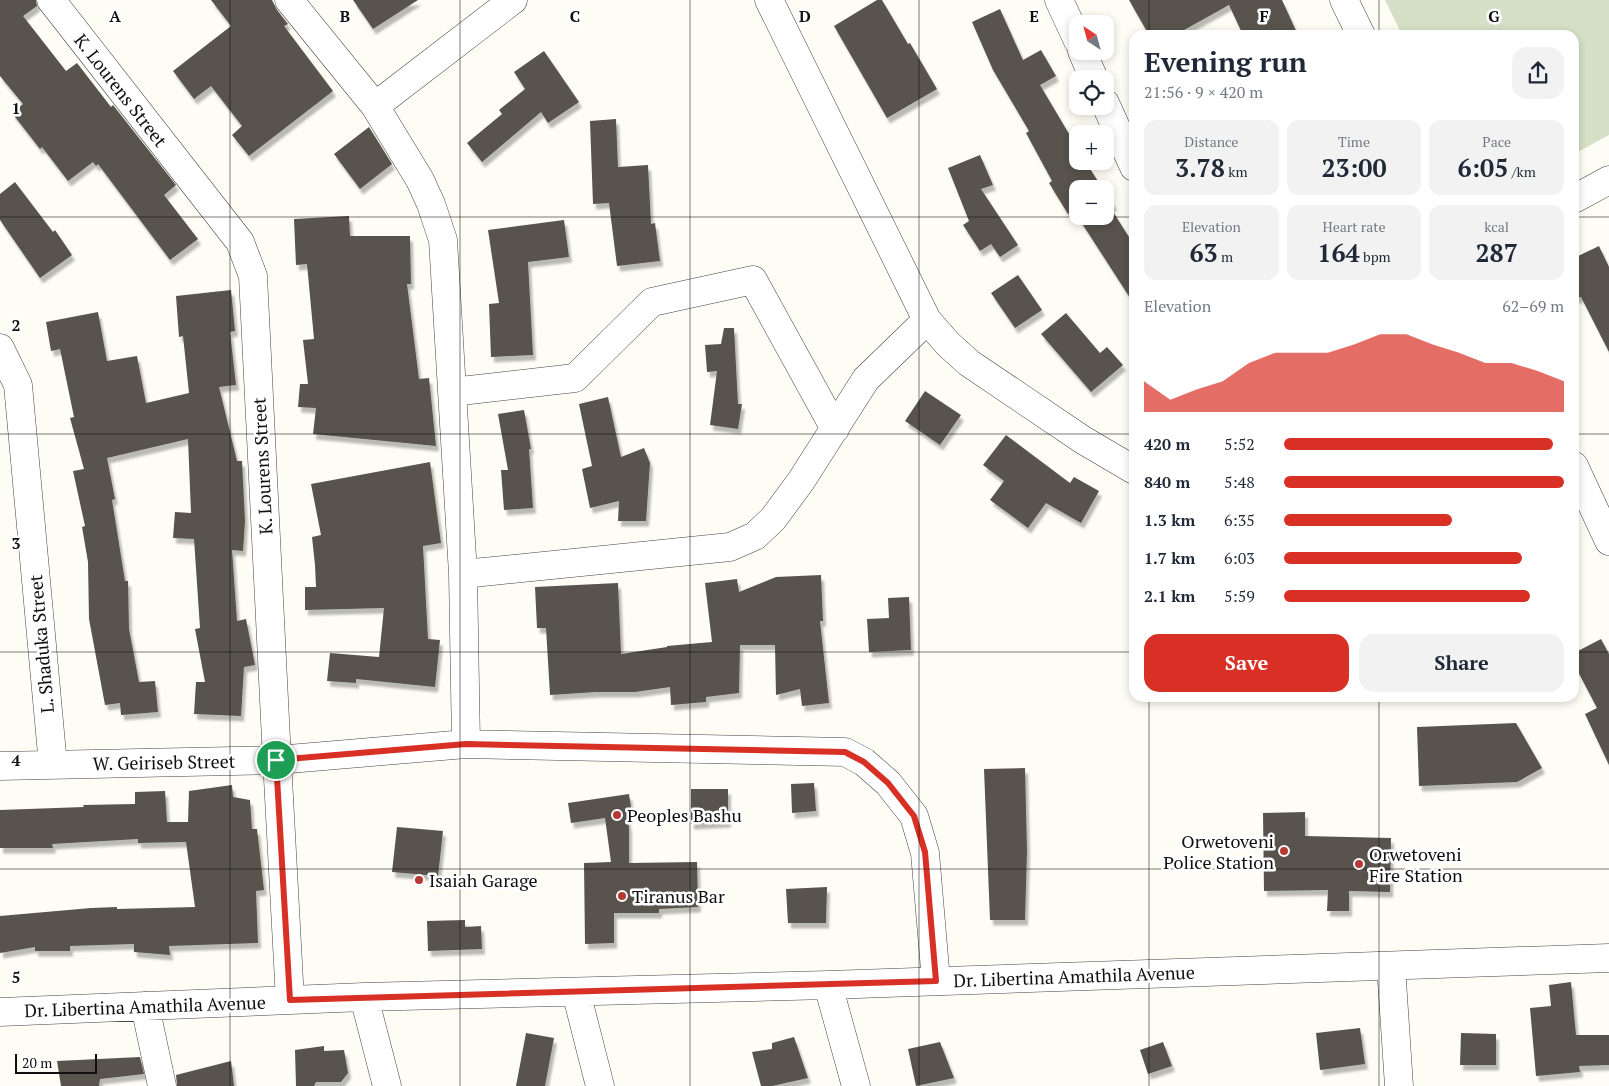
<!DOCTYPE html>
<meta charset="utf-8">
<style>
:root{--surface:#fff;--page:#f2f2f3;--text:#1f2937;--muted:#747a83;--accent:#d93025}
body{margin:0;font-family:"PT Serif",serif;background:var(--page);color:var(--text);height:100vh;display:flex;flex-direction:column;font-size:19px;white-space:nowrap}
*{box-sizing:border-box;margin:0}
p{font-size:16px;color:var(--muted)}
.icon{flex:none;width:28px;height:28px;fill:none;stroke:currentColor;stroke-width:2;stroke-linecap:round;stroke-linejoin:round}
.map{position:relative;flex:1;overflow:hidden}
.details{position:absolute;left:1129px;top:30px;width:450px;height:672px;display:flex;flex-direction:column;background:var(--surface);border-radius:15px;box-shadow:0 2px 8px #0003}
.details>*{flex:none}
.needle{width:32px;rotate:324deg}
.controls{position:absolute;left:1069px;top:15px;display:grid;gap:10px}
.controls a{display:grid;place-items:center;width:45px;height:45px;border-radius:10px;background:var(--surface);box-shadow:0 2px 8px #0003;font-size:25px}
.scale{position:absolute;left:15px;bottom:12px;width:82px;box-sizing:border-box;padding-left:5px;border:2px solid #101010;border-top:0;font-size:14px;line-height:18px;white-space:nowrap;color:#101010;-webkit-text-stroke:4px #fff;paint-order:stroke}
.pin{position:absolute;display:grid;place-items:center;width:42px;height:42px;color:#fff;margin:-21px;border:2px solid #fff;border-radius:50%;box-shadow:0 1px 5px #0007}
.round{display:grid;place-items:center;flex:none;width:52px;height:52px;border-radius:15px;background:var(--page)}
.summary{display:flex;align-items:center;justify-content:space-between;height:85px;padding:0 15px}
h1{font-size:28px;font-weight:600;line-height:38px}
.metrics{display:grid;grid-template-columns:repeat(3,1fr);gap:8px;height:85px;padding:5px 15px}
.metrics div{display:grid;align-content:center;border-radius:12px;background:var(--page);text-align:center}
.metrics b{font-size:25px;font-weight:600}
.metrics small{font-size:14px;font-weight:400}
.metrics p{font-size:14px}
.chart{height:140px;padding:10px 15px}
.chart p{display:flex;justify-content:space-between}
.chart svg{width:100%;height:90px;margin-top:5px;fill:var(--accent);opacity:.7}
.primary-button{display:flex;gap:10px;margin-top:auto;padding:10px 15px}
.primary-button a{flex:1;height:58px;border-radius:15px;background:var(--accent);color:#fff;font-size:20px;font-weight:600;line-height:58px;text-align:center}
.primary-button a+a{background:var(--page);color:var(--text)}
ul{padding:0 15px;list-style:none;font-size:16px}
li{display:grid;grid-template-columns:80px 60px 1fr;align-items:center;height:38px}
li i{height:12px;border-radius:6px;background:var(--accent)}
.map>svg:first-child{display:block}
</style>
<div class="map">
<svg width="1609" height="1086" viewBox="0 0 1609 1086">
<defs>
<filter id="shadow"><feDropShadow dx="3" dy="5.5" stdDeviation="1" flood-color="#0004"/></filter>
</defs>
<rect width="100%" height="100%" fill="#fefdf5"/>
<path fill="#d5e0c6" d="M1385 0H1609V135L1574 154V35H1402Z"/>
<path fill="#58524d" filter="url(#shadow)" d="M0 0H36L37 6 23 16 66 71 77 63 111 107 113 105 176 185 164 195 198 239 170 260 98 164 96 166 93 162 68 181 42 147 40 149 12 113 23 104 0 76Z
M211 0H272L277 10 288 24 284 26 333 91 249 156 232 135 242 126 211 86 194 99 173 71 231 26Z
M353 0H418L373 29Z
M877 0H882L908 44 910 43 937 89 887 118 834 26Z
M1129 0H1282L1298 35H1243L1229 5 1175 35H1149Z
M1000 9 1023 60 1041 50 1056 76 1040 85 1078 149V161H1085L1103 189H1078V216H1105V191L1114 205 1110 207 1134 245V304L1074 211 1068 214 1049 183 1052 181 1026 133 1029 131 993 70 972 22Z
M544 51 579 102 548 123 541 112 482 162 467 143 502 114 499 110 525 89 514 72Z
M616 119 618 167 648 165 651 224 655 223 660 261 617 266 609 203 593 204 590 121Z
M369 127 392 164 360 189 334 154Z
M980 155 993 185 981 189 1018 245 1000 257 991 244 980 251 963 225 969 221 948 168Z
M15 182 53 232 55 230 72 255 40 278 0 220V194Z
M349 216 350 236H410L411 284H407L419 379 429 378 436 446 313 434 316 408 298 407 300 384H308L303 340 314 339 307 264 296 265 294 219Z
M564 220 569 257 528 262 533 355 491 357 489 304 499 303 488 230Z
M1599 246 1609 267V352L1581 297 1574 299V258Z
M1018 275 1042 310 1015 328 991 293Z
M231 290 235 331 230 332 236 385 219 387 237 461H242L245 521 243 551 232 550 237 621 246 619 255 665 244 667 241 716 194 714 196 682H205L195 629 200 628 194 539 173 538 175 512 191 513 188 439 107 458 115 499 112 500 125 581H128L129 629 139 682 155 681 158 712 121 715 120 703 105 705 89 619 88 562 82 527 85 526 73 471 84 469 70 418 74 417 60 349 51 351 46 322 98 312 107 361 137 356 146 403 189 393 183 336 179 337 176 296Z
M1066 313 1100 353 1107 347 1123 365 1091 392 1041 334Z
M724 328H734L738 404H742L738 429 710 425 717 371 707 372 705 345 721 344Z
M925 391 961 415 940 445 905 421Z
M608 397 621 457 644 448 650 463 646 521H618L619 501 590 508 582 469 592 466 579 404Z
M524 410 531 449H529L533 508 504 510 501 470H508L498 414Z
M1006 435 1070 483 1074 477 1099 491 1081 523 1046 503 1028 528 990 500 1004 481 983 465Z
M430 462 441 543 423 546 428 639 440 640 435 687 356 679V683L327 681 330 653 379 657 384 608 305 610V587H316L315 565 312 537 321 535 311 484Z
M821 575 823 621H820L829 703 802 706 800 689 776 695 775 645H740L739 693 706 697V702L671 705 670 687 635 692H596L550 695 546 628H537L535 587 618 583 621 654 667 647V646L712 642 705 583 737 579 739 592 776 577Z
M909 597 911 650 869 652 867 619 889 618 888 598Z
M1601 639 1609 654V765L1585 714 1597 708 1574 664V653Z
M1516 723 1542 768 1517 782 1419 786 1417 727Z
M1025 768 1027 851 1025 920H990L984 769Z
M814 783 816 811 792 813 791 784Z
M232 785 233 797 250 800 252 829H257L264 890 256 891 258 943 169 946 170 955 134 952V944L70 946V951H35V947L0 953V916L91 908 117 907V909L195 907 186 842 138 843V839L52 844 53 848H0V810L84 807 83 805 135 804V792L165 791 167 822H188L189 791Z
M691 789H728V822L691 824Z
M629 794 632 814 627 815 629 828V863L697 862 698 907 659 909V913H614V943L585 944 584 863 611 862 605 818 571 823 568 803Z
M1305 812V836L1391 838 1390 892 1349 891V911H1327L1328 890 1264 891 1263 813Z
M397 827 443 831 438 876 392 872Z
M827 887 826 923H788L786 889Z
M465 920V927L481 926 482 949 428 951 427 921Z
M1571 982 1576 1035H1609V1065L1579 1066 1580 1072 1536 1076 1530 1008 1551 1006 1549 985Z
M1360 1028 1365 1064 1320 1070 1316 1033Z
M526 1033 554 1038 545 1086H516Z
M1461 1033 1496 1034V1065H1460Z
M794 1037 808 1078 772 1086H761L752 1052 772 1049V1043Z
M940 1042 954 1078 916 1086 908 1049Z
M1163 1042 1172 1066 1148 1074 1140 1050Z
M324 1046V1051L344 1050 348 1073 341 1082H316L314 1086H296L295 1050Z
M140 1057 144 1074 100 1079 99 1086H61L57 1061Z
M231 1061 234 1086H177L176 1075Z"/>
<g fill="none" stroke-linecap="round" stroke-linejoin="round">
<defs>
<path id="minor" d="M51 0 240 242 253 276 277 760 290 1000
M289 0 375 106 420 180 431 204 443 240 463 574 466 744
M769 0 927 320 948 344 969 363 1083 440 1134 470
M1059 0 1078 41
M1344 0 1361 35
M1082 51 1094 79
M1105 103 1134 167
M375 106 513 0
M1574 199 1609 180
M0 348 18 385 53 765
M452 392 575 378 652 302 753 280 835 429
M1574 466 1609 541
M463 574 730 547 755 536 773 519 801 481 866 379 927 320
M0 766 277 760 466 744 845 752 864 762 888 783 914 816 925 853 936 981
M1391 966 1399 1086
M828 985 856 1086
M576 992 600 1086
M364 997 387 1086
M145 1006 162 1086
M0 1012 364 997 828 985 1609 958"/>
</defs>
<use href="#minor" stroke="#434343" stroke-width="29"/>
<use href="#minor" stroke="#fff" stroke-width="28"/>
</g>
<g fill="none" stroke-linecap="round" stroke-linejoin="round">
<defs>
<path id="route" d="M466 744 845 752 864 762 888 783 914 816 925 852 936 981 290 1000 276 760Z"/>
</defs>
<use href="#route" stroke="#fff" stroke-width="10"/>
<use href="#route" stroke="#d93025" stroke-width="6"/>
</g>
<path fill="none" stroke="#101010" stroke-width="1" stroke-opacity="0.55" d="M230 0V1086M460 0V1086M690 0V1086M919 0V1086M1149 0V35M1379 0V35M0 217H1134M1574 217H1609M0 434H1134M1574 434H1609M0 652H1134M1574 652H1609M1149 698V1086M1379 698V1086M0 869H1609"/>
<g fill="#b53934" stroke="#fff" stroke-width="2">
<circle cx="617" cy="815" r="5"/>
<circle cx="1284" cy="851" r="5"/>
<circle cx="1359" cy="864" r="5"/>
<circle cx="419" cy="880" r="5"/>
<circle cx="622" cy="896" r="5"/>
</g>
<g text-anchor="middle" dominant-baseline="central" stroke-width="5" stroke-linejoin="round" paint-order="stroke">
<g font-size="18" fill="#101010" stroke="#fff">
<text transform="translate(121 90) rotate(52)">K. Lourens Street</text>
<text transform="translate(262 466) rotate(-93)">K. Lourens Street</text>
<text transform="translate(41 644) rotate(-95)">L. Shaduka Street</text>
<text transform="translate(164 762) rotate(-1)">W. Geiriseb Street</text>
<text transform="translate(1074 976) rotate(-2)">Dr. Libertina Amathila Avenue</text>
<text transform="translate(145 1006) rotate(-2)">Dr. Libertina Amathila Avenue</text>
</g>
<g font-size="18" fill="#101010" stroke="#fff" text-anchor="start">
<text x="627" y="815">Peoples Bashu</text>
<text x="1274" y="841" text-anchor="end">Orwetoveni<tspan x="1274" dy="21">Police Station</tspan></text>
<text x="1369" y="854">Orwetoveni<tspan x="1369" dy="21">Fire Station</tspan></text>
<text x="429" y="880">Isaiah Garage</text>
<text x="632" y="896">Tiranus Bar</text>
</g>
</g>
<g font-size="16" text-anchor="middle" font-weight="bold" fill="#101010" stroke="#fff" stroke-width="5" stroke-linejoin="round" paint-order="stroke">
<text x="115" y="22">A</text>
<text x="345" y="22">B</text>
<text x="575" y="22">C</text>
<text x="805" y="22">D</text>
<text x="1034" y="22">E</text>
<text x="1264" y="22">F</text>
<text x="1494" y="22">G</text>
<text x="16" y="114">1</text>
<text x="16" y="331">2</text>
<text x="16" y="549">3</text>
<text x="16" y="766">4</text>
<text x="16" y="983">5</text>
</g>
</svg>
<div class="controls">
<a><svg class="needle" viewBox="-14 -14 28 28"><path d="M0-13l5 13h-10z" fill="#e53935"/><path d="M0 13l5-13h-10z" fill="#747a83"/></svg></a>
<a><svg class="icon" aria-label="locate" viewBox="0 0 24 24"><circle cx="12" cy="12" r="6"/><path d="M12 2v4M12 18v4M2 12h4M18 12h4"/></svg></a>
<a>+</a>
<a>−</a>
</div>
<div class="scale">20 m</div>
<div class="pin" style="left:276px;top:760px;background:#1e9e55"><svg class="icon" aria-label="arrive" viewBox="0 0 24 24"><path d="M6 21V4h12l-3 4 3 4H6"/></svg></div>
<section class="details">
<div class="summary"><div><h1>Evening run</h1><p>21:56 · 9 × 420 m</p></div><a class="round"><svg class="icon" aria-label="share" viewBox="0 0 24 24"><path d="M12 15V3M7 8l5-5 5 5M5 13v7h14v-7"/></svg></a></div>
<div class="metrics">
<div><p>Distance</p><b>3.78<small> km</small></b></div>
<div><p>Time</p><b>23:00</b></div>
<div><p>Pace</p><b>6:05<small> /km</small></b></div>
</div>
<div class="metrics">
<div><p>Elevation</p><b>63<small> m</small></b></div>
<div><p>Heart rate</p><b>164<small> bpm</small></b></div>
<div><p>kcal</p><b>287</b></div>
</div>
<div class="chart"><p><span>Elevation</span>62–69 m</p>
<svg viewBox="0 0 160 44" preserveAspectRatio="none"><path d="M0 44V29L10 38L20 33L30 29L40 20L50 15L60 15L70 15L80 11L90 6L100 6L110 11L120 15L130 20L140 20L150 24L160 29V44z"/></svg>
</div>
<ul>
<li><b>420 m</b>5:52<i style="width:96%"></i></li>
<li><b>840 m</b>5:48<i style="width:100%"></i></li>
<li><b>1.3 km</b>6:35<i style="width:60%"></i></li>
<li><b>1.7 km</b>6:03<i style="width:85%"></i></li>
<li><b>2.1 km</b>5:59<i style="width:88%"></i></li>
</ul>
<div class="primary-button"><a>Save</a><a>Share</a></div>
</section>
</div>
